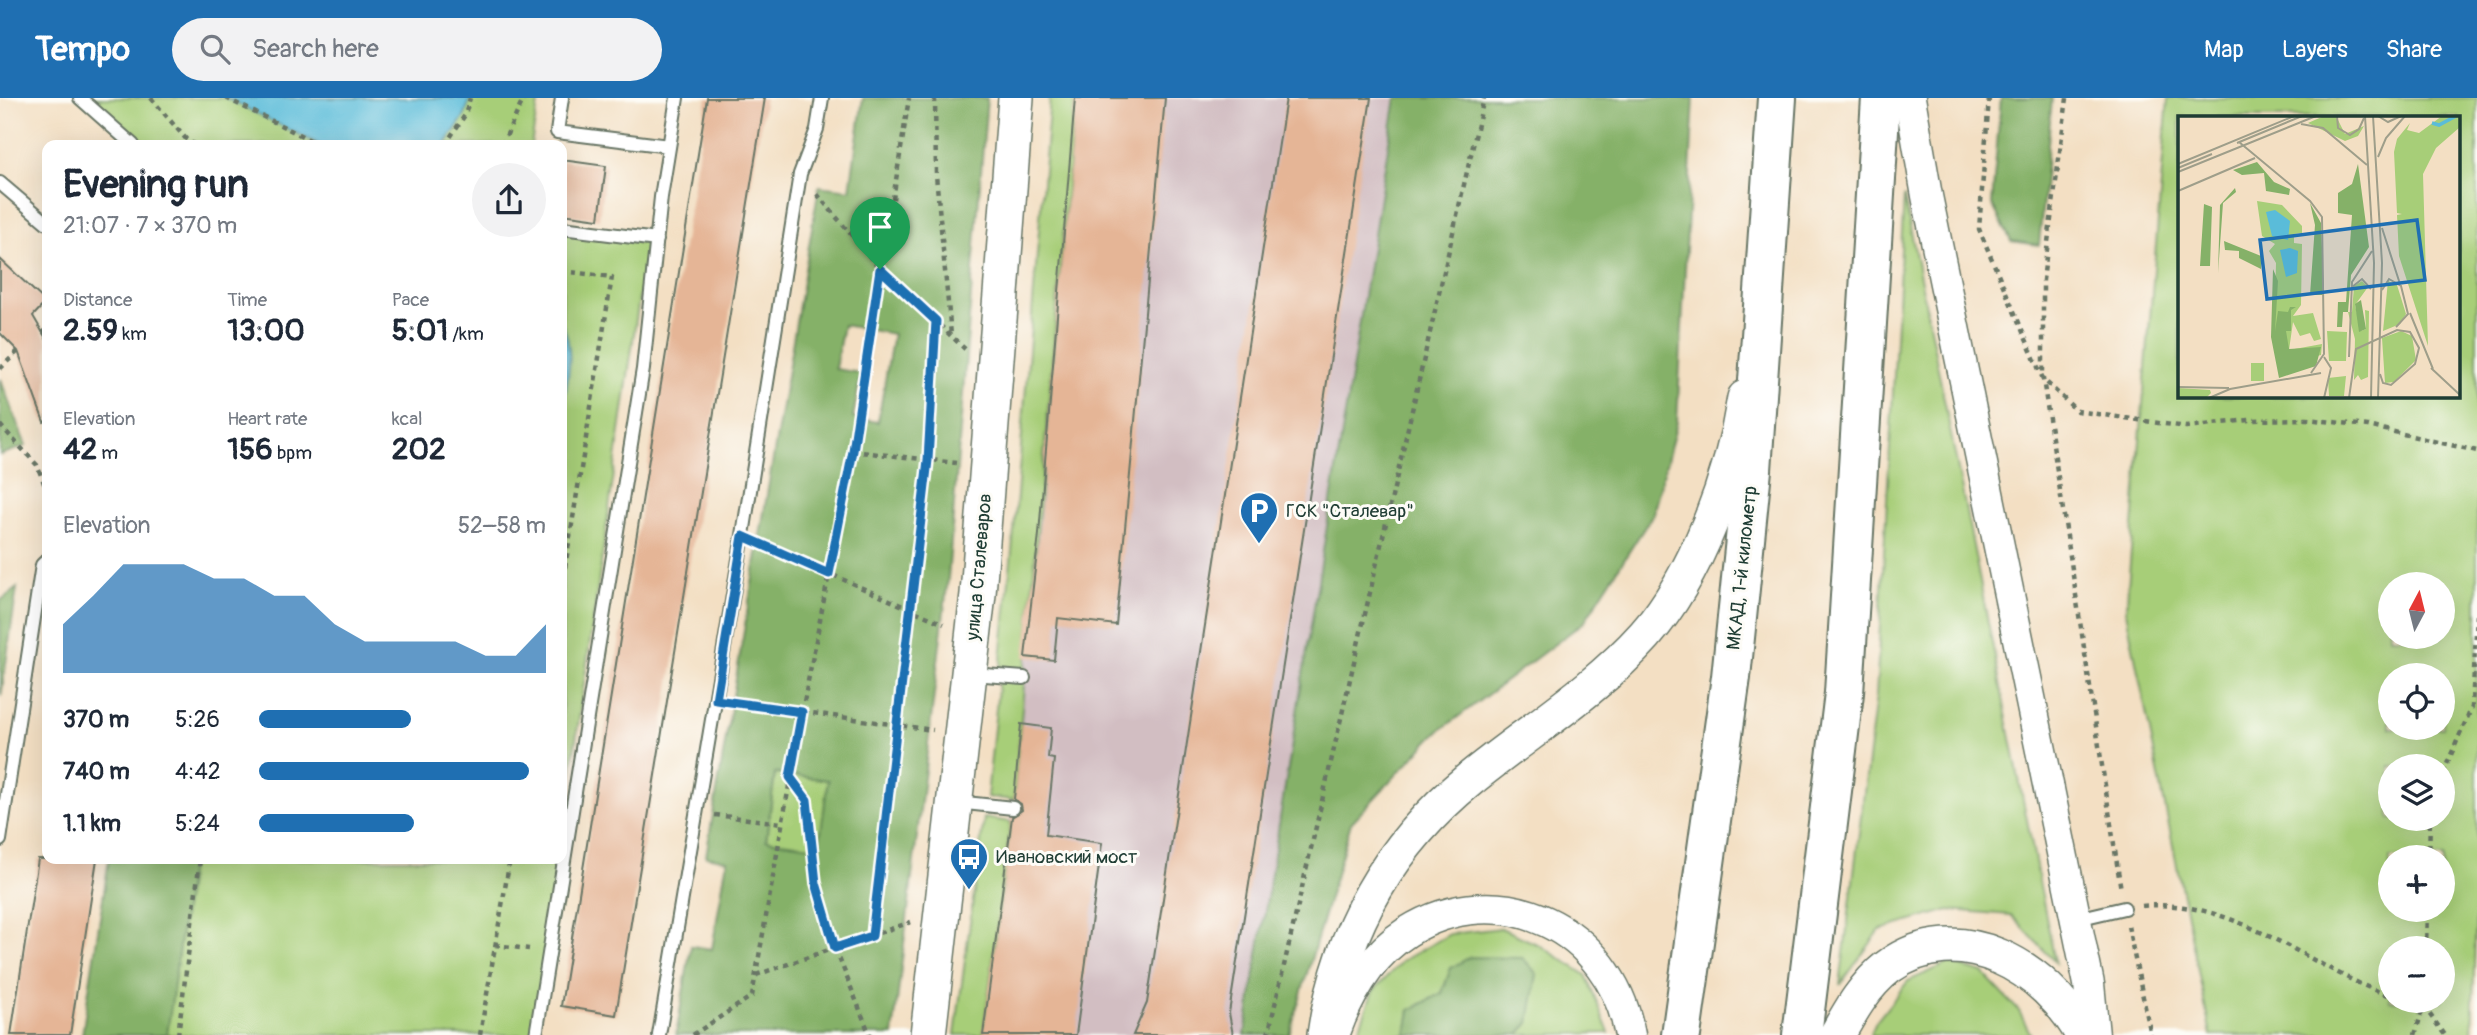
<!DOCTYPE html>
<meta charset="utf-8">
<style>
:root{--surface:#fff;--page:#f2f2f3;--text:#1f2937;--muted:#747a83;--accent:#1f6fb2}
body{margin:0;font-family:Pangolin,sans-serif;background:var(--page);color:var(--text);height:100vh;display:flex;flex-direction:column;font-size:26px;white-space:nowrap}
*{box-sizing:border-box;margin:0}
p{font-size:23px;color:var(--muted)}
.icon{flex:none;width:38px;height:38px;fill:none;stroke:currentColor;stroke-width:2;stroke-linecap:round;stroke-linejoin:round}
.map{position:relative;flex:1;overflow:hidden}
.panel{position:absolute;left:42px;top:42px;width:525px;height:724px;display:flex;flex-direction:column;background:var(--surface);border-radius:14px;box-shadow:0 7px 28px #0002}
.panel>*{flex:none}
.needle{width:46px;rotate:7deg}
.fabs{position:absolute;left:2378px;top:474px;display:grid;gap:14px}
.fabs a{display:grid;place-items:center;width:77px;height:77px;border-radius:50%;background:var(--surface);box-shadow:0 7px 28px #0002;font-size:35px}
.pin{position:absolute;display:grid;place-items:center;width:60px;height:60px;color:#fff;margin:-72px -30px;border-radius:50% 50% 50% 0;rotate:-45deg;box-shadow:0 0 7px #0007}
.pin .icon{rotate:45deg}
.round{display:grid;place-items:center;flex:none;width:74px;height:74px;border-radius:37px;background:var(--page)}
.overview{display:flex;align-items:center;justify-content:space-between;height:119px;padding:0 21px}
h1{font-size:38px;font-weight:800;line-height:52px}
.metrics{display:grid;grid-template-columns:repeat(3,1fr);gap:10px;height:119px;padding:7px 21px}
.metrics div{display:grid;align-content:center}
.metrics b{font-size:30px;font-weight:800}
.metrics small{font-size:19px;font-weight:400}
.metrics p{font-size:19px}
.chart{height:196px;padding:14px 21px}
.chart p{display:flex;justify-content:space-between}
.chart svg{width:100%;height:126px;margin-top:7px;fill:var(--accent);opacity:.7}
ul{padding:0 21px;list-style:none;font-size:23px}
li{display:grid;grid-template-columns:112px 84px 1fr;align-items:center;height:52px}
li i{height:18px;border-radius:9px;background:var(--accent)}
header{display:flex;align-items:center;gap:42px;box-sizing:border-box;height:98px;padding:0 35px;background:var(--accent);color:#fff}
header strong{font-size:33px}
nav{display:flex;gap:38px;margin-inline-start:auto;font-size:24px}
.search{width:490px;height:63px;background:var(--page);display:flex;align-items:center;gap:18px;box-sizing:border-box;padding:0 24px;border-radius:38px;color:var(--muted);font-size:26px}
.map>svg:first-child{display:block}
</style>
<header>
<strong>Tempo</strong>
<div class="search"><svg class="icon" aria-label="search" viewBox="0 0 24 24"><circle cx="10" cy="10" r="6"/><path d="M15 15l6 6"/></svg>Search here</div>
<nav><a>Map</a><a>Layers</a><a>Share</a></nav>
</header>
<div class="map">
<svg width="2477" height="937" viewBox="0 0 2477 937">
<rect width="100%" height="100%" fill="#fdfcf7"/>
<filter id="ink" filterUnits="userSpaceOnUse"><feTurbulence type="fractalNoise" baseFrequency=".0143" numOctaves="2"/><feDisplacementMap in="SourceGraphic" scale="14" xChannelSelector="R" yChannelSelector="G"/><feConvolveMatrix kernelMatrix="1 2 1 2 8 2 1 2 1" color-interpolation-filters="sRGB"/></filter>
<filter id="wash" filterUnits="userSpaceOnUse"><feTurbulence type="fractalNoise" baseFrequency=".00686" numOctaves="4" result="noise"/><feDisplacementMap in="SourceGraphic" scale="28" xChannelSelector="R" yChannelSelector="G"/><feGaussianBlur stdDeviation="1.57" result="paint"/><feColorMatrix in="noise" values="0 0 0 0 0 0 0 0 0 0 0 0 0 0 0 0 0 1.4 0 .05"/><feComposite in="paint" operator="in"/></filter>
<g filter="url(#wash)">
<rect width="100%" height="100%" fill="#f3dfc3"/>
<path fill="#d2bec2" d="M1075 0H1396L1247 937H983L1021 626Z"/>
<path fill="#a7ce78" stroke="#638656" stroke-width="2" fill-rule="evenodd" d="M91 0H539L531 47H144Z
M1050 0H1075L1014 702 987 699 1014 433Z
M2168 0H2477V777L2472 937H2211L2126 514ZM2180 19H2458V298H2180ZM2390 486H2443V539H2390ZM2390 578H2443V630H2390ZM2390 668H2443V721H2390ZM2390 760H2443V812H2390ZM2390 850H2443V903H2390Z
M1904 98 2055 864 2011 817 1949 812 1880 832 1840 887 1876 598Z
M562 133 647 145 562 738Z
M775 675 829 682 820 750 766 743Z
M984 720 1011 724 983 937H955Z
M141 761H558L533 937H117Z
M1501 830 1539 847 1586 877 1609 935 1518 937 1529 925 1451 870 1442 895 1410 912 1406 937H1357L1373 893 1402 863 1450 836Z
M1949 865 1983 875 2019 913 2031 937H1870L1876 924 1908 883Z"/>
<path fill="#85b168" stroke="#52774e" stroke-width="2" fill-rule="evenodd" d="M863 0H987L948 480 893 937H676L691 848 712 851 727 762 706 758 819 88 850 92ZM843 227 893 236 878 324 853 320 861 275 835 271ZM775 675 828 682 819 749 766 742Z
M1396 0H1694L1677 324 1653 416 1584 524 1434 637 1351 725 1289 937H1245Z
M2001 0H2052L2039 147 2011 143 1992 106Z
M0 280 26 348 0 357Z
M17 490 1 599 0 503Z
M109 761H191L167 937H82Z
M1470 859 1523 860 1537 876 1529 925 1518 937H1406L1410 912 1442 895 1451 870Z"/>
<path fill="#5abcd9" stroke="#3c7c86" stroke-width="2" d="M226 0H470L465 17 445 47H320Z
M562 225C576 254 567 284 562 315Z"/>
<g id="blocks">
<path fill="#e5b596" d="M707 0H765L616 917 561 908Z
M1075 0H1165L1116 527 1058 520 1054 562 1025 559 1039 436Z
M1286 0H1371L1229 915 1233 937H1133L1147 905Z
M562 62 606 68 599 121 562 116Z
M0 161 46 204 33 218 47 242V323L44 324 18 253 0 235Z
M1021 626 1051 630 1048 660 1054 661 1046 737 1102 745 1076 937H983L1012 719 1022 712 1021 706 1014 701Z
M38 761H97L70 937H11Z"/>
</g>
</g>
<g filter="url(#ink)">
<use href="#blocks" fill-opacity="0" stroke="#697666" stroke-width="2"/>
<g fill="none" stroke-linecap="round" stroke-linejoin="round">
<defs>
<path id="service" d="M80 0 133 47
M562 0 557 34 669 48
M0 85 47 125
M562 130 657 142
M972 576 1024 580
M956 704 1013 710
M0 742 42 467 47 462
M2077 821 2124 810
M536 937 643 271 661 99 677 0
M659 937 743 437 800 76 817 31 822 0"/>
<path id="tertiary" d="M1910 0 1927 98 2089 886 2094 937
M1334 937C1348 898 1371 857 1407 834 1500 776 1611 830 1630 937"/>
<path id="secondary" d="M928 937 978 496 1016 0
M1325 937C1340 834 1389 747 1470 681 1529 633 1594 594 1645 537 1697 478 1733 377 1745 300
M1837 937C1851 912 1865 887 1888 869 1959 817 2047 870 2083 937"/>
<path id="trunk" d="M1681 937 1731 579 1752 372 1777 0
M1802 937 1844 595 1881 0"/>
</defs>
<use href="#service" stroke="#697666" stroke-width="16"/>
<use href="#tertiary" stroke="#697666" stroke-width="33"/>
<use href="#secondary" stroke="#697666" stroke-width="38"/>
<use href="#trunk" stroke="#697666" stroke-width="42"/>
<path stroke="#697666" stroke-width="4.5" stroke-dasharray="5 5" stroke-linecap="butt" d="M151 0 186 41 195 47
M226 0 320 47
M935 0 936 77 951 237
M1989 0 1979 131 2043 281 2077 313 2186 329 2249 322 2307 321 2368 328 2477 353
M2067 0 2043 182V281L2121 792
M445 47 465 17 470 0
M502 47 524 0
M817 96 880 171 965 251
M562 173 612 179 562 488
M42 235 47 232
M0 271 18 253
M0 327 37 367 47 393
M853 353 956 365
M760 445 944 526
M734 604 933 632
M2443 675 2472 609 2477 517
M791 680 807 702 816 785 835 850 870 937
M715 717 782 725
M2429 760 2430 721
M2142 808C2236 799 2307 869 2390 898
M2128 828 2151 937
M872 838 928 362 936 223
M495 847 529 851
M2426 850 2427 812
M756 877 911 824
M2404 903 2425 910 2445 937
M178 937 200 761
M480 937 510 761
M693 937 752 898 802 614 853 353 909 0
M1268 937 1484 0
M2415 937 2425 903"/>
<use href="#service" stroke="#fff" stroke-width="12"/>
<use href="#tertiary" stroke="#fff" stroke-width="30"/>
<use href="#secondary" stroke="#fff" stroke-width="35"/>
<use href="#trunk" stroke="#fff" stroke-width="38"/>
</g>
</g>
<g fill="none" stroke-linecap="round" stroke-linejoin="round" filter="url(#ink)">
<defs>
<path id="route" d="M880 171 936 223 928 362 872 838 835 850 816 785 807 702 790 679 802 614 716 602 743 438 829 476 853 353Z"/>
</defs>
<use href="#route" stroke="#fff" stroke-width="14"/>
<use href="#route" stroke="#1f6fb2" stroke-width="9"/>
</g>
<defs>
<symbol id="parking-pin" viewBox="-11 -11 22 30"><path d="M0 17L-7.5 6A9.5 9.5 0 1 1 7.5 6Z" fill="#1f6fb2" stroke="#fdfcf7"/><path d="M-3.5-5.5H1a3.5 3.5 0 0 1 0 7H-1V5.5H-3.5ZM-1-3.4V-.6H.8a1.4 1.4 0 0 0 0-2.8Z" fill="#fff"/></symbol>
<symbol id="bus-pin" viewBox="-11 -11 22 30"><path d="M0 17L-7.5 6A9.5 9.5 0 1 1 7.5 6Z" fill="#1f6fb2" stroke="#fdfcf7"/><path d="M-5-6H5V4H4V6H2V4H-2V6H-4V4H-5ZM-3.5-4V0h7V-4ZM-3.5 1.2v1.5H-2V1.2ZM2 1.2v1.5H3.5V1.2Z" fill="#fff"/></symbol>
</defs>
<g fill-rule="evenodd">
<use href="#parking-pin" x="1237" y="391" width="44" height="60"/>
<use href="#bus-pin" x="947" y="737" width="44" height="60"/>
</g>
<g text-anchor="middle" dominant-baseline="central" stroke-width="6" stroke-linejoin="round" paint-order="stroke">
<g font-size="19" fill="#1f3d34" stroke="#fdfcf7" text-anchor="start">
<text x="1286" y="413">ГСК "Сталевар"</text>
<text x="996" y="759">Ивановский мост</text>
</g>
<g font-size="19" fill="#1f3d34" stroke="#fdfcf7">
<text transform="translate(979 469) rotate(-85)">улица Сталеваров</text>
<text transform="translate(1742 470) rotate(-84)">МКАД, 1-й километр</text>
</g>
</g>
<g transform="translate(2178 18)">
<rect width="282" height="282" fill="#f3dfc3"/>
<path d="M146 0H158L167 18 186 10 180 20 167 25 130 7ZM264 0H282V11L258 32 245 58 250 230 221 140 219 99 224 98 219 97 216 36 219 23 232 7 229 14 241 17ZM79 85 104 89 124 110V117L116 118V127L124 128 123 189 115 200 135 197 143 223 136 225 132 217 122 220 115 206 111 234 144 228 143 239 102 249 96 235 98 147 91 135 97 128 84 120ZM184 165 190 171 177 189 183 215 188 213 187 194 191 195 190 261 183 264 180 259 176 264 177 223 170 196H174L176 170ZM210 165 219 169 228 198 222 208 205 215ZM149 215 169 216 168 245H151ZM223 215 234 220 238 244 216 266 207 267 204 222ZM73 247H86V265H73ZM168 260 166 280H151L150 262ZM0 272 32 274 33 277 28 282H0Z" fill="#a7ce78"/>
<path d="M79 46 96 66 112 73 111 79 88 75 86 57 64 59 55 54ZM180 48 191 131 173 159 170 196H165L164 211H159L160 186H168L174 99 160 97V77L174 68ZM57 72 58 76 45 87 40 157 42 89ZM132 87 143 107 146 179H132L137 109ZM26 88 34 91 32 150H22ZM46 125 83 140V153L61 142V135L47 134ZM95 153 100 165 97 215 100 195 110 196 112 191H118L113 194V215H108L111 233 143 231 138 250 101 262 93 221ZM183 184 188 213 181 216 177 188Z" fill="#85b168"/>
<path d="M97 94 112 105 110 124 94 120 88 96ZM112 132 120 135 119 157 108 161 102 134Z" fill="#5abcd9"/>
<path fill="none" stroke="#5abcd9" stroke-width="3.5" d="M254 7 261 9 278 0"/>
<path fill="none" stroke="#9e9e8a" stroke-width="2" d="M159 0 160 12 172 19 181 13 186 2M187 0 196 147 193 282M195 0 204 147 200 282M200 0 210 6 223 0M123 8 145 12 189 49M61 26 132 85 144 101 146 238 133 257M59 27 124 0M200 41 208 22 227 0M0 48 116 0M0 52 34 38M0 56 138 0M0 75 77 42M204 112 222 168M174 171 184 163 193 173M204 174 211 163 223 170 230 198 218 211M232 197 255 253M171 241 174 166 194 135M253 252 282 279M0 271 51 272M31 282 52 273 143 257M146 282 153 252 146 241M171 282 178 233 219 214 232 216 241 232 237 248 213 269 205 267 202 258"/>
<path fill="#1f6fb2" fill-opacity="0.15" stroke="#1f6fb2" stroke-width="3.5" d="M239 104 247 164 89 183 82 124Z"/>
<rect width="282" height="282" fill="none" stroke="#1f3d34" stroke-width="3.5"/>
</g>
</svg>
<div class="fabs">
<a><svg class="needle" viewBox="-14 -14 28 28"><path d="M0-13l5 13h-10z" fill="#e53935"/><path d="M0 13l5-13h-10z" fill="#747a83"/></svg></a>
<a><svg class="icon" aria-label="locate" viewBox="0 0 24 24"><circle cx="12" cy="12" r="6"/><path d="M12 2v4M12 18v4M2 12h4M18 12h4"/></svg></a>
<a><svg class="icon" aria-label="layers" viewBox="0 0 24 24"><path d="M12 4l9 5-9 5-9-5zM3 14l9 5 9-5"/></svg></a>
<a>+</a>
<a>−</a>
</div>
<div class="pin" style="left:880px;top:171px;background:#1e9e55"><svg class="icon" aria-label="arrive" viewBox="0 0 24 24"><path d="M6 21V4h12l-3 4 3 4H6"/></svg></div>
<section class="panel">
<div class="overview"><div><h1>Evening run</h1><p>21:07 · 7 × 370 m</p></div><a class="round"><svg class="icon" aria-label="share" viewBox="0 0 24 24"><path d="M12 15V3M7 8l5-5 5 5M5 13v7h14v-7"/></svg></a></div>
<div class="metrics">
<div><p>Distance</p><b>2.59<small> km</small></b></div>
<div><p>Time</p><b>13:00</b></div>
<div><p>Pace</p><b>5:01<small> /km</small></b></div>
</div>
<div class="metrics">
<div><p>Elevation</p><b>42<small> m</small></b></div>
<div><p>Heart rate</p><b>156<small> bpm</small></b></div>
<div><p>kcal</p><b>202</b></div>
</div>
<div class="chart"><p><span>Elevation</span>52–58 m</p>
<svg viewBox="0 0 160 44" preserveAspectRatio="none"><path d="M0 44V27L10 17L20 6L30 6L40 6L50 11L60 11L70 17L80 17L90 27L100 33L110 33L120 33L130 33L140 38L150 38L160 27V44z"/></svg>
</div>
<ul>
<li><b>370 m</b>5:26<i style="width:53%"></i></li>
<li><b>740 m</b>4:42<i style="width:94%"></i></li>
<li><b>1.1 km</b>5:24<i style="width:54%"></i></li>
</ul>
</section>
</div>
